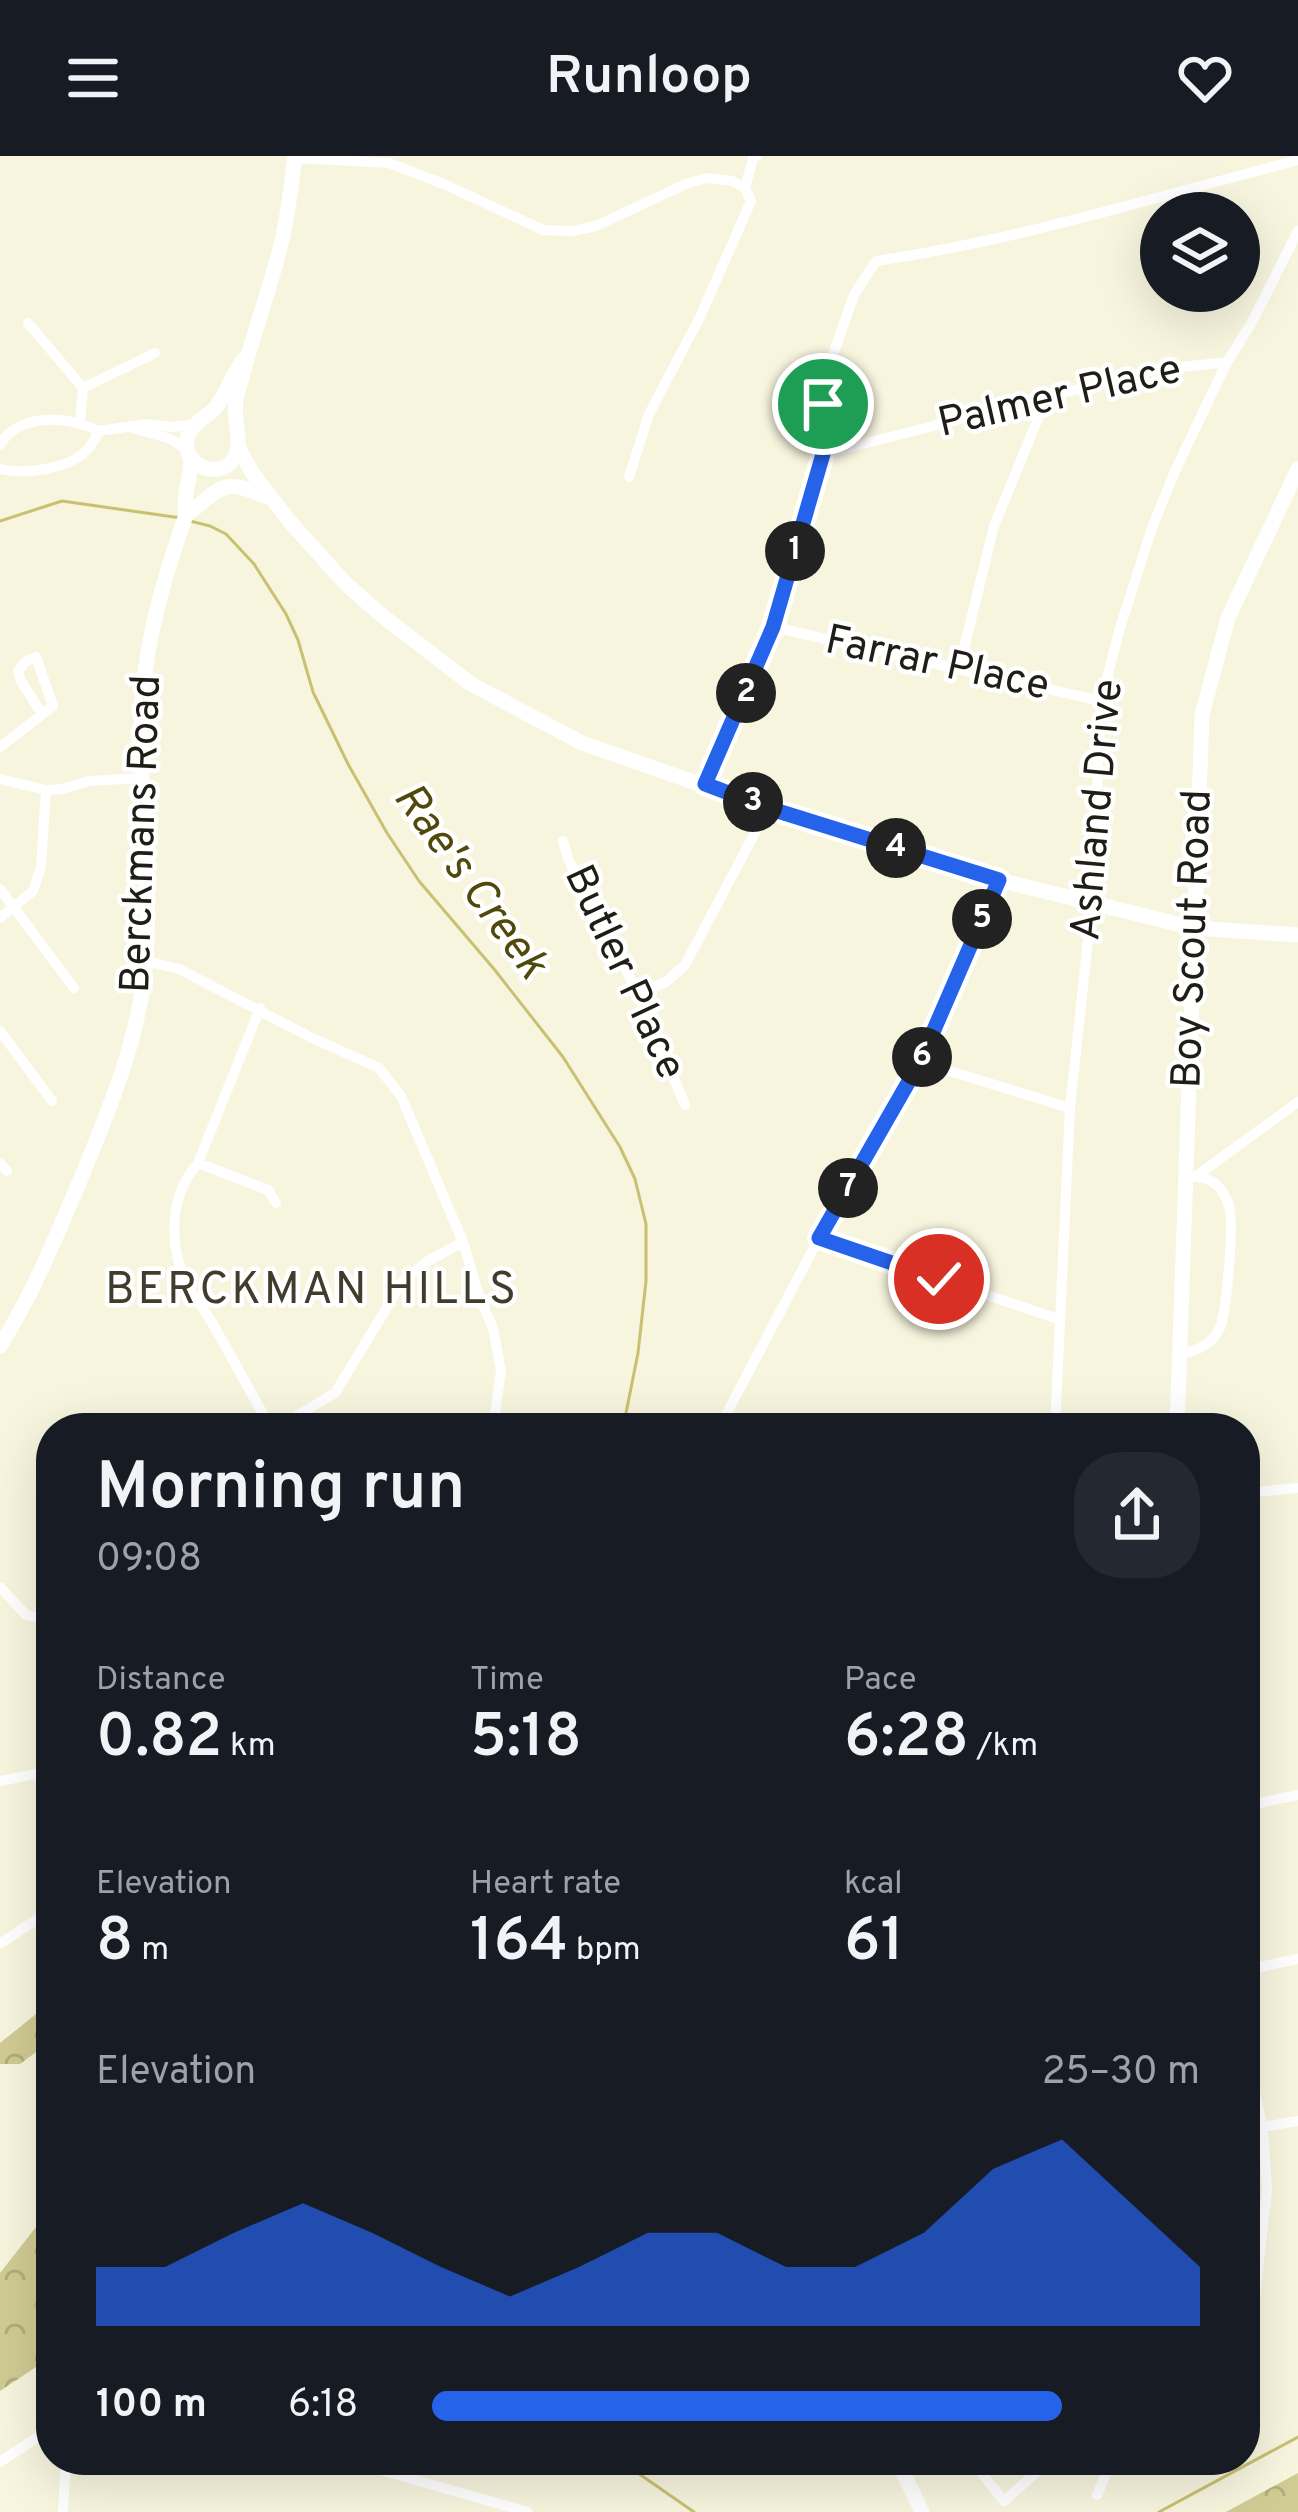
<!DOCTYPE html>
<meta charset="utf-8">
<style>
:root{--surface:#171b24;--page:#242831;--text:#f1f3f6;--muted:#9ea1a6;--accent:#2563eb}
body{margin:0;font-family:Overpass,sans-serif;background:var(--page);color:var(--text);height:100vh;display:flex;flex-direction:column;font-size:45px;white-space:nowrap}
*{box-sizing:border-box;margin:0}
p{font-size:39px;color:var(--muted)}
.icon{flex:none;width:66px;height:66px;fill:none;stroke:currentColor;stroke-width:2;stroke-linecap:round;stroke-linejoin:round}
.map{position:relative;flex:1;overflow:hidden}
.drawer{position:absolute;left:36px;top:1257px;width:1224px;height:1062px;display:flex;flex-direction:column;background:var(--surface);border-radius:48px;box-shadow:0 12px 48px #0002}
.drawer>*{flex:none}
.tools{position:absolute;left:1140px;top:36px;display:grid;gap:24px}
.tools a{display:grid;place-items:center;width:120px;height:120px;border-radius:50%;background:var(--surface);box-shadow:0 12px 48px #0002;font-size:60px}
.pin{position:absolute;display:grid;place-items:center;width:102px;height:102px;color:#fff;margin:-51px;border:6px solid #fff;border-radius:50%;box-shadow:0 3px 12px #0007}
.km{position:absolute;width:60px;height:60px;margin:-30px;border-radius:50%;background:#222;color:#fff;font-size:33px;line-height:60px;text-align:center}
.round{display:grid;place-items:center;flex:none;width:126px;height:126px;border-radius:48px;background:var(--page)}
.headline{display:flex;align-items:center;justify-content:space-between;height:204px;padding:0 60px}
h1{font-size:66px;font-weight:600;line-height:90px}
.metrics{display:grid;grid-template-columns:repeat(3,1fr);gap:18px;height:204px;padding:12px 60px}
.metrics div{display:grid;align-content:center}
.metrics b{font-size:60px;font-weight:600}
.metrics small{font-size:33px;font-weight:400}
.metrics p{font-size:33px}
.chart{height:336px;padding:24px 60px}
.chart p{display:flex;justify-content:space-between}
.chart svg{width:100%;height:216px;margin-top:12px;fill:var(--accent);opacity:.7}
ul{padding:0 60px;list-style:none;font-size:39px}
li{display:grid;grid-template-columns:192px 144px 1fr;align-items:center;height:90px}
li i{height:30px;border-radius:15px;background:var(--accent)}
header{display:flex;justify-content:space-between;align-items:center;height:156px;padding:0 60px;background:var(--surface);font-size:54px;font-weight:600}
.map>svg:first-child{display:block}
</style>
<header><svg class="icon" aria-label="menu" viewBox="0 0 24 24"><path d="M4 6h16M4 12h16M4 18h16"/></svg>Runloop<svg class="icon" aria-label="heart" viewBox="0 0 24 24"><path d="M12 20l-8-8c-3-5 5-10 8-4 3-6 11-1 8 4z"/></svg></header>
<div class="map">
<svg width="1298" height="2356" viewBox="0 0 1298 2356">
<defs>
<pattern id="forest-crowns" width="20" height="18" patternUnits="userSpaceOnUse" patternTransform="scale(3)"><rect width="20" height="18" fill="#d0ca93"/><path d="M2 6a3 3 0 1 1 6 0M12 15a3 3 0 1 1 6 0" fill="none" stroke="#b2ad7e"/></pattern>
</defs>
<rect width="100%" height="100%" fill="#f7f5de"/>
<path fill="url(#forest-crowns)" d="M51 1846V1885L20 1908H0V1887Z
M51 2052V2201L0 2235V2117Z
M1298 2317V2356H1226Z"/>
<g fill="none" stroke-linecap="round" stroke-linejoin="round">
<path stroke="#c9c072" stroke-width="3" d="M0 365 62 345 181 362
M190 365 210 370 226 378 254 408 286 458 298 484 313 536 348 608 387 677 419 725 494 813 563 901 620 991 635 1023 646 1068V1125L638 1197 623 1272
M626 2304 635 2315 694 2356
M1159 2356 1298 2281"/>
<path stroke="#fff" stroke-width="10" d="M295 2 389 7 446 29 543 74 573 75 596 70 688 27 707 22 732 25 745 32 751 45 700 161 649 258 629 321
M745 32 753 2 757 0
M28 167 83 232
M80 266 83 232 155 197
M133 272 171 283 187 294
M99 275 146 268 172 271 196 268
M0 289C19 256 69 260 99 275
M823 298 1153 214 1227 206
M0 313C26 319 70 313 88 293 93 287 96 281 99 275
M773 471 1101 545
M959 513 994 370 1046 243
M0 591 53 550 36 501 25 506 18 515 21 525 42 558
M0 623 46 634
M705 628 773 471 823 298 825 221 854 139 876 105C1019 84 1159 40 1298 4
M563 685 568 703 638 837 685 949
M0 733 74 832
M0 762 33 735 41 711 46 634 62 633 89 625 141 622
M146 805 179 813 310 881 379 912 401 940 463 1086 480 1143 493 1172 501 1215 493 1272
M638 837 666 826 685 809 768 652
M260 852 198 1007C168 1041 168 1092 189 1132 197 1146 208 1158 215 1172 234 1205 252 1239 271 1272
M0 875 52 945
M920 906 1070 952
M0 1007 7 1015
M198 1007 268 1034 276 1047
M1195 1021 1298 946
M819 1082 1058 1163
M1180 1197C1196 1196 1210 1189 1219 1174 1227 1159 1234 1066 1229 1050 1227 1042 1220 1030 1213 1026 1206 1021 1194 1021 1186 1019
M723 1265 743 1272
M277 1272 335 1237 403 1125 428 1105 463 1086
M719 1272 819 1082 920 906 999 724
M1055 1272 1070 952 1092 746 1101 545 1120 472 1152 372 1175 315 1227 206 1252 166 1298 75
M1245 1337 1298 1332
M0 1431 26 1459 51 1465
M0 1625 51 1615
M1245 1650 1298 1639
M1 1787 51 1754
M1245 1814 1298 1803
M1245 1891 1263 1972 1267 2035 1254 2149
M1245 1974 1298 1965
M345 2304 528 2356
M971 2304 1004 2345 1044 2310 1054 2304
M0 2306 51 2272
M1097 2339 1109 2311 1120 2304
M63 2356 66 2304"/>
<path stroke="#fff" stroke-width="15" d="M245 202C232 217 228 235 217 250 209 260 196 265 190 275 175 300 210 327 231 306 246 291 232 263 236 244 248 193 267 143 280 92 288 63 291 30 295 0
M238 291 253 318 291 367 346 428 385 462 471 528 582 587 768 652 999 724 1194 772 1298 779
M186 359C222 333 220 320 267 341
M0 1190C31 1141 53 1088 76 1034 107 959 141 882 146 800 152 712 135 624 143 536 148 475 166 416 186 359 182 341 191 321 191 303
M1177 1272 1202 559 1228 462 1298 313
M897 2304 922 2356"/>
</g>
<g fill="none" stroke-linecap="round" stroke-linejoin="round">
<defs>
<path id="route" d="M823 248V298L773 471 705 628 768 652 999 724 920 906 819 1082 939 1123"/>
</defs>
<use href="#route" stroke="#fff" stroke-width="24"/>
<use href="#route" stroke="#2563eb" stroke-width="15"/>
</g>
<g text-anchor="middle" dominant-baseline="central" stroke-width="9" stroke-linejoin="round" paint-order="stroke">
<g font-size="42" fill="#1e1e16" stroke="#fff">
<text transform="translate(1060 242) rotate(-13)">Palmer Place</text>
<text transform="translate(937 509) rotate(12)">Farrar Place</text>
<text transform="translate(1099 654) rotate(-85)">Ashland Drive</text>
<text transform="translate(143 678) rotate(-88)">Berckmans Road</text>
<text transform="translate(1194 783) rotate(-88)">Boy Scout Road</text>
<text transform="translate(623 817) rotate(65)">Butler Place</text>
</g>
<g font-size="45" font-style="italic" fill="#50490b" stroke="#fff">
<text transform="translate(469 726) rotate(54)">Rae's Creek</text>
</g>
<g font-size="45" letter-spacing="3" fill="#3f3d2b" stroke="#fff">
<text x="312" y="1135">BERCKMAN HILLS</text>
</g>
</g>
</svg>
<div class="tools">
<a><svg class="icon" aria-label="layers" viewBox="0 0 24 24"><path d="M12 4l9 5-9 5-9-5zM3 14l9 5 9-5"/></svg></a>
</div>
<div class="pin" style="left:823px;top:248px;background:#1e9e55"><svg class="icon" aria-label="arrive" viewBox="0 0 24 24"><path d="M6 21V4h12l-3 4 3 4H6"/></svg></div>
<div class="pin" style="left:939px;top:1123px;background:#d93025"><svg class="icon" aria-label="check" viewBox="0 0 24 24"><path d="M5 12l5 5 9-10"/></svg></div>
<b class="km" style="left:795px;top:395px">1</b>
<b class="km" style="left:746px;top:537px">2</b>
<b class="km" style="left:753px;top:646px">3</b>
<b class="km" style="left:896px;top:692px">4</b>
<b class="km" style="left:982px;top:763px">5</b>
<b class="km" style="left:922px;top:901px">6</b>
<b class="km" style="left:848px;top:1032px">7</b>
<section class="drawer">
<div class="headline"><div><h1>Morning run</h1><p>09:08</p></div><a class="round"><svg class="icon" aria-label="share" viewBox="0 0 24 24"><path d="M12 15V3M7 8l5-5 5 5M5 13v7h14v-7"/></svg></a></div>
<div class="metrics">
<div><p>Distance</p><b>0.82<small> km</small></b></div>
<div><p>Time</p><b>5:18</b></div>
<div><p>Pace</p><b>6:28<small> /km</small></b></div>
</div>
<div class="metrics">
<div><p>Elevation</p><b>8<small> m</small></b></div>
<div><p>Heart rate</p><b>164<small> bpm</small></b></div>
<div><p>kcal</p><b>61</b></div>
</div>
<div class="chart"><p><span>Elevation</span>25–30 m</p>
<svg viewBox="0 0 160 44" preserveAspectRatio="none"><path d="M0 44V32L10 32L20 25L30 19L40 25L50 32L60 38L70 32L80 25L90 25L100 32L110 32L120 25L130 12L140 6L150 19L160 32V44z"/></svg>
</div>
<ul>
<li><b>100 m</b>6:18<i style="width:82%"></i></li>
</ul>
</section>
</div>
